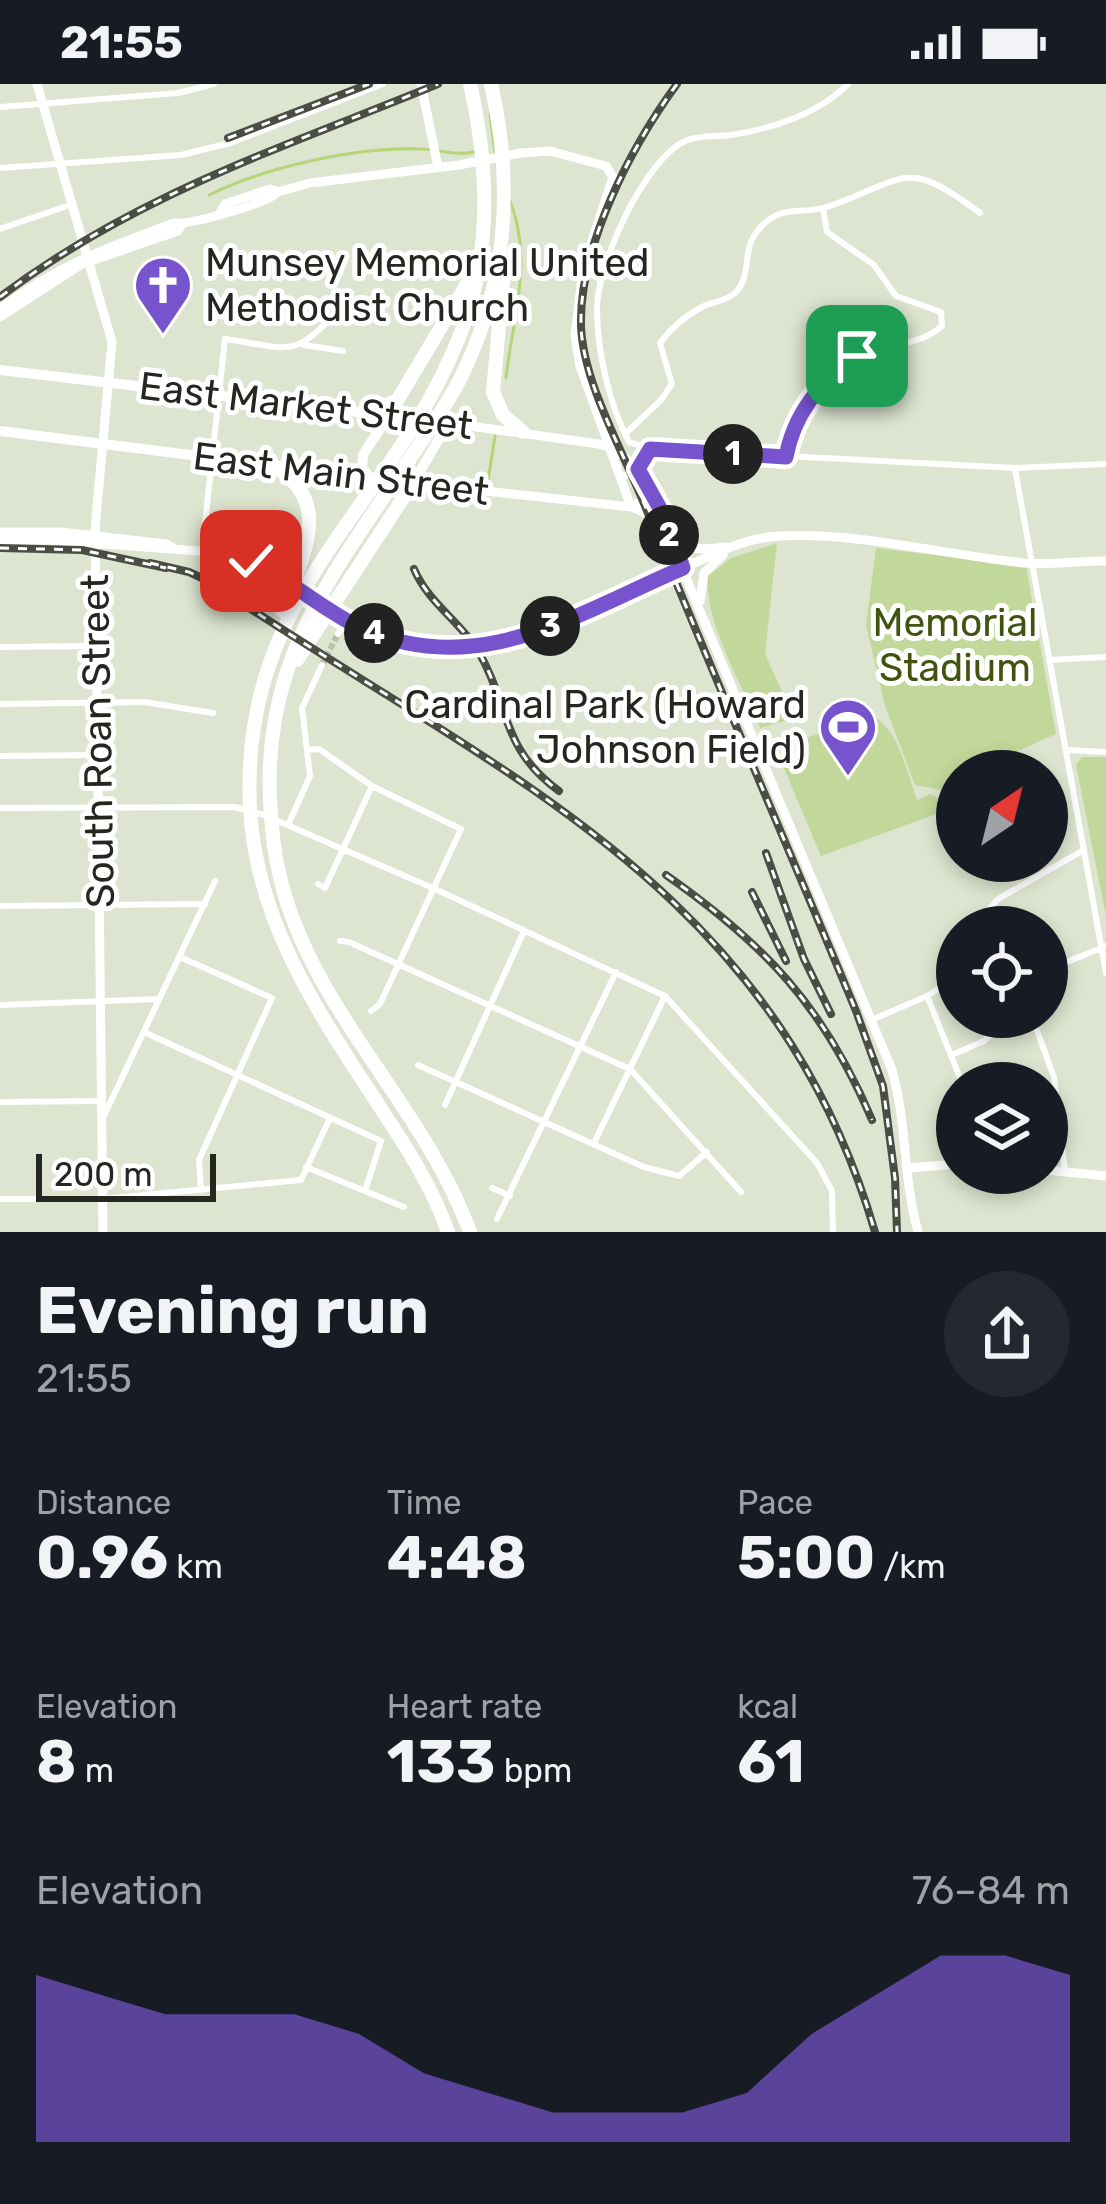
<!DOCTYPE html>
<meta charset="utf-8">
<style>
:root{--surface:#171b24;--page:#242831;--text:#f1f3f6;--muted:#9ea1a6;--accent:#7754ce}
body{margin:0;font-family:Rubik,sans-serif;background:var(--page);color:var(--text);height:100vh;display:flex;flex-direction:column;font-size:45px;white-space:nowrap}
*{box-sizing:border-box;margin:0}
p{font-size:39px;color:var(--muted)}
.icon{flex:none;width:66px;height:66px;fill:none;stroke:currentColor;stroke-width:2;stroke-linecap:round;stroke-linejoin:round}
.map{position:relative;height:1148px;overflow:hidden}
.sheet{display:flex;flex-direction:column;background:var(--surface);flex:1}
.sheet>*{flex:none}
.needle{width:78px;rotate:35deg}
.controls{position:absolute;left:936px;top:666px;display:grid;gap:24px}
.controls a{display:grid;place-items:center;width:132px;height:132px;border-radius:50%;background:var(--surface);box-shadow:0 6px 18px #0003;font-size:60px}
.scale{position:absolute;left:36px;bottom:30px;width:180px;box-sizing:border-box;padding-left:12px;border:6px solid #24261f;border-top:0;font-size:33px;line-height:42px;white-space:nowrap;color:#24261f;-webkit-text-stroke:9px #fff;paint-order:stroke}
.pin{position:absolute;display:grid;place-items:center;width:102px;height:102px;color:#fff;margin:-51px;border-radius:24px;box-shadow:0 6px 18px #0006}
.km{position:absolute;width:60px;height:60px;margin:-30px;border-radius:50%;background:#222;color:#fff;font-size:33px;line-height:60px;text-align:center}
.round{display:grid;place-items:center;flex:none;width:126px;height:126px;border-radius:63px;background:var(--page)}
.summary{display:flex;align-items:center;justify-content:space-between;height:204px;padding:0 36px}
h1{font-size:66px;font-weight:700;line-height:90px}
.figures{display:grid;grid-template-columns:repeat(3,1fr);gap:18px;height:204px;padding:12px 36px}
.figures div{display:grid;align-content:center}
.figures b{font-size:60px;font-weight:700}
.figures small{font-size:33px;font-weight:400}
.figures p{font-size:33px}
.chart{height:336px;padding:24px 36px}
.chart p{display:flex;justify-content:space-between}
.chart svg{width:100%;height:216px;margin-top:12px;fill:var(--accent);opacity:.7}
.status{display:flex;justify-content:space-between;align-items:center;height:84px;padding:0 60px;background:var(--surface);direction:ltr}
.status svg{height:33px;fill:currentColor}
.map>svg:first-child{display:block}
</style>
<div class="status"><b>21:55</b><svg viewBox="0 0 49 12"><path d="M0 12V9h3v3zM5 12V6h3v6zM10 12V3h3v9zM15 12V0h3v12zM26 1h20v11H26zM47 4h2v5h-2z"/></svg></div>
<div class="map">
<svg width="1106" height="1148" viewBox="0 0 1106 1148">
<rect width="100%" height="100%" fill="#dde5d0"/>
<path fill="#c2d89a" d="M777 459 765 570 794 634 760 644C743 603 703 535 708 492L731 474Z
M876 464 1026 482 1056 650 1020 666 993 687H957V709L915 701 885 622 866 541Z
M875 633C900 649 907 689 917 716L930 710 936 713 942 728 821 772 775 663Z
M1082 673H1106V832L1076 681Z"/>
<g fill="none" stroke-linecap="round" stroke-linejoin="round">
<path stroke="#b5d577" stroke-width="3" d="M490 30 495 69
M209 111C266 83 355 63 419 65 439 65 453 72 474 68
M506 294C513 231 534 176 509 114
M488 397 495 352"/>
<path stroke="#b8bfad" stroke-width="6" stroke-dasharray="6 3" stroke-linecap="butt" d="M322 581 338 550"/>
<path stroke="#fff" stroke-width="6" d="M848 0C819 30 771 45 731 51 716 53 699 51 685 57 644 76 597 181 597 224 597 267 609 320 629 358L647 364 670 366 1015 384 1106 380
M0 23 178 9 214 0
M0 84 181 71 230 59 383 0
M0 145 73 120
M304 261 343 267
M625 350 661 316 672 300 660 259C671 244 685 232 702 223 712 218 727 217 735 209 752 193 742 167 756 149 780 117 799 133 830 122 907 95 904 72 980 129
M786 373C793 334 823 284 862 270 888 261 921 261 942 242L941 228 896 212 874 181 827 148 823 124
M1015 385 1106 889
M623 396C629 382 643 385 650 365
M202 467 225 255C291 264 292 277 339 225
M338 550 345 536
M0 563 94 562
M1049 576 1106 573
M0 620 144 618 213 629
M308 666 319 665 372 702 461 745 380 920 371 927
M1067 666 1106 668
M0 672 98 671
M0 724 235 723 264 731 435 805 665 912 817 1079 832 1107 833 1148
M289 739 310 692 302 624 322 581
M318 800 325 804 372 702
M0 822 205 820
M974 843 998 815 1082 767
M340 857 349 858 630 985 741 1108
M180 873 272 914 199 1076 201 1105
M1047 895 1067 878 1106 862
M928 914 962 999
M0 921 158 915
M1032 933 1054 993 1065 1087
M874 935 927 912 957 893
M144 948 381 1057 365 1107
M954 970 984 957 1011 933
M418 981 644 1083 679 1092 707 1068
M0 1018 101 1017
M445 1021 524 847
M103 1034 215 797
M594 1059 665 912
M306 1083 404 1123
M492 1104 510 1112
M0 1115H102L301 1096 330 1034
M497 1135 616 888"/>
<path stroke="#fff" stroke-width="9" d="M37 0 112 258 95 445 103 1148
M421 0 438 83
M221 127 225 120 270 105 278 108 310 99 459 81 521 69 550 67 606 82 613 93 583 184 575 252 580 282 631 423 643 416 648 401
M0 225C56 182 109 163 174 139 190 141 266 120 278 108
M0 233 82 180 178 147 182 140
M434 337 599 360C637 372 664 415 669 453L892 986C907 1039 903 1094 918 1148
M413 399 631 423C662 433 661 452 686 462 698 467 713 464 726 463
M0 448H61L166 460 173 464
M0 456H51L224 469 257 480 292 502
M700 517 704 489 723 471
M327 524C463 608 557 538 685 483 716 470 746 453 780 452 859 448 945 471 1024 479 1051 481 1079 477 1106 477
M907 1084 957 1080
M1047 1086 1106 1092"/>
<path stroke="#fff" stroke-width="10" d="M0 286 434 337 443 348 413 399 0 347
M371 394 362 384 363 371 388 332"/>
<path stroke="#fff" stroke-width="14" d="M503 197 493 308 503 331 523 348
M367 329 396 317
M388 332 468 198
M270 380C337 417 302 472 282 527
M297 576 413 399
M448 1148C432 1102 405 1061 378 1020 318 928 256 838 250 724 239 506 391 427 460 251 492 171 489 83 470 0
M470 1148C420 1011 293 910 274 761 252 596 316 513 403 385 423 355 445 325 461 293 508 198 514 101 491 0"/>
<defs>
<path id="rail" d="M677 0C631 63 579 162 581 242 583 299 624 369 645 422 713 591 786 758 856 927L883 1002 895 1094 897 1148
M228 54 369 0
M0 213C137 110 282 64 438 0
M0 464 82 466 166 484
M150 479 189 488 245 514
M414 485C428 518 458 536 477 565 510 620 499 663 559 707
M228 510C501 692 774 803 875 1148
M766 769 804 875 831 930
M666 791C766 861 824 923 872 1036
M752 808 786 877"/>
</defs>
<use href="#rail" stroke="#494d43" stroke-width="8"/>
<use href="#rail" stroke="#fff" stroke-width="3" stroke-dasharray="9" stroke-linecap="butt"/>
</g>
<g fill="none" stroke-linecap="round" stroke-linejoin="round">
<defs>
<path id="route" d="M251 477C290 495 322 526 361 544 478 597 578 529 683 484L667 437 638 385 650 365 786 373C794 330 821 296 857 272"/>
</defs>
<use href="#route" stroke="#fff" stroke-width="24"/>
<use href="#route" stroke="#7754ce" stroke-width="15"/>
</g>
<defs>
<symbol id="church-pin" viewBox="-11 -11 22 30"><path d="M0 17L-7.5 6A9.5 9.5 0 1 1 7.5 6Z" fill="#7754ce" stroke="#fff"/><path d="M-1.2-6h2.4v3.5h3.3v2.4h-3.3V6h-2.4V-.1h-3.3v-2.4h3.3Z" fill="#fff"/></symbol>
<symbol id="stadium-pin" viewBox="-11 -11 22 30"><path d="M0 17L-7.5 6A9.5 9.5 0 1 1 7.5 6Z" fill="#7754ce" stroke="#fff"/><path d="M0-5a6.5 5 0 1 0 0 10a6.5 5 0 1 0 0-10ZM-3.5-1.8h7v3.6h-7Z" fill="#fff"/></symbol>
</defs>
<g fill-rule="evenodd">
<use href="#church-pin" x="130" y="168" width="66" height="90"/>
<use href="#stadium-pin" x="815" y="610" width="66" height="90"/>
</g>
<g text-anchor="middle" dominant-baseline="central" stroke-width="10" stroke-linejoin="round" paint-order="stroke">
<g font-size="39" fill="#24261f" stroke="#fff" text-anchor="start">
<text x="205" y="179">Munsey Memorial United<tspan x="205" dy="45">Methodist Church</tspan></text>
<text x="806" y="621" text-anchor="end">Cardinal Park (Howard<tspan x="806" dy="45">Johnson Field)</tspan></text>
</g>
<g font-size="39" fill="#24261f" stroke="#fff">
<text transform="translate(306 322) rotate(7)">East Market Street</text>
<text transform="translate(341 390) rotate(7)">East Main Street</text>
<text transform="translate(98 657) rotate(-91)">South Roan Street</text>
</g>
<g font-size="39" fill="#40530f" stroke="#fff">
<text x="955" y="539">Memorial<tspan x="955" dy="45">Stadium</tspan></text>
</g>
</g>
</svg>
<div class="controls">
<a><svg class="needle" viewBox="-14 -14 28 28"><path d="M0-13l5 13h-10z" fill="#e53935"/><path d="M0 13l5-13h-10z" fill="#9ea1a6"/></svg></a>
<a><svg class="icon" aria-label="locate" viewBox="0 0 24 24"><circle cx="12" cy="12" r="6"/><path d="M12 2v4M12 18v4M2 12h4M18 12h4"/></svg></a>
<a><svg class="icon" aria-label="layers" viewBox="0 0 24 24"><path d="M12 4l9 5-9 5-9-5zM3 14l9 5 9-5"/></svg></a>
</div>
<div class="scale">200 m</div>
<div class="pin" style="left:857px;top:272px;background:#1e9e55"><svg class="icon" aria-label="arrive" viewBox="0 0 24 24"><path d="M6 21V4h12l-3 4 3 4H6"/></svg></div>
<div class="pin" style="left:251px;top:477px;background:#d93025"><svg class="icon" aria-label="check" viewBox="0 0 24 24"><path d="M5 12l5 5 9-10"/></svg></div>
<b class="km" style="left:733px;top:370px">1</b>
<b class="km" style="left:669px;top:451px">2</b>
<b class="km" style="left:550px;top:542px">3</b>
<b class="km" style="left:374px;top:549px">4</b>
</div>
<section class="sheet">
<div class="summary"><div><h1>Evening run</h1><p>21:55</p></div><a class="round"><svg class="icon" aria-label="share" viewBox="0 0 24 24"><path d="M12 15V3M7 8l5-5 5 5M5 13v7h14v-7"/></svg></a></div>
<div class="figures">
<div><p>Distance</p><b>0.96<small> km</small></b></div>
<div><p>Time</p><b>4:48</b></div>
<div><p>Pace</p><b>5:00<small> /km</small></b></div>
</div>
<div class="figures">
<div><p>Elevation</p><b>8<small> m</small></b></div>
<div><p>Heart rate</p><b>133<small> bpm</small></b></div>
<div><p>kcal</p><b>61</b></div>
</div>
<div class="chart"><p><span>Elevation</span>76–84 m</p>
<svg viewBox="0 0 160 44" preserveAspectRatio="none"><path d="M0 44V10L10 14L20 18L30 18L40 18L50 22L60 30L70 34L80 38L90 38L100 38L110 34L120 22L130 14L140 6L150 6L160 10V44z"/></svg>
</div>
</section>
